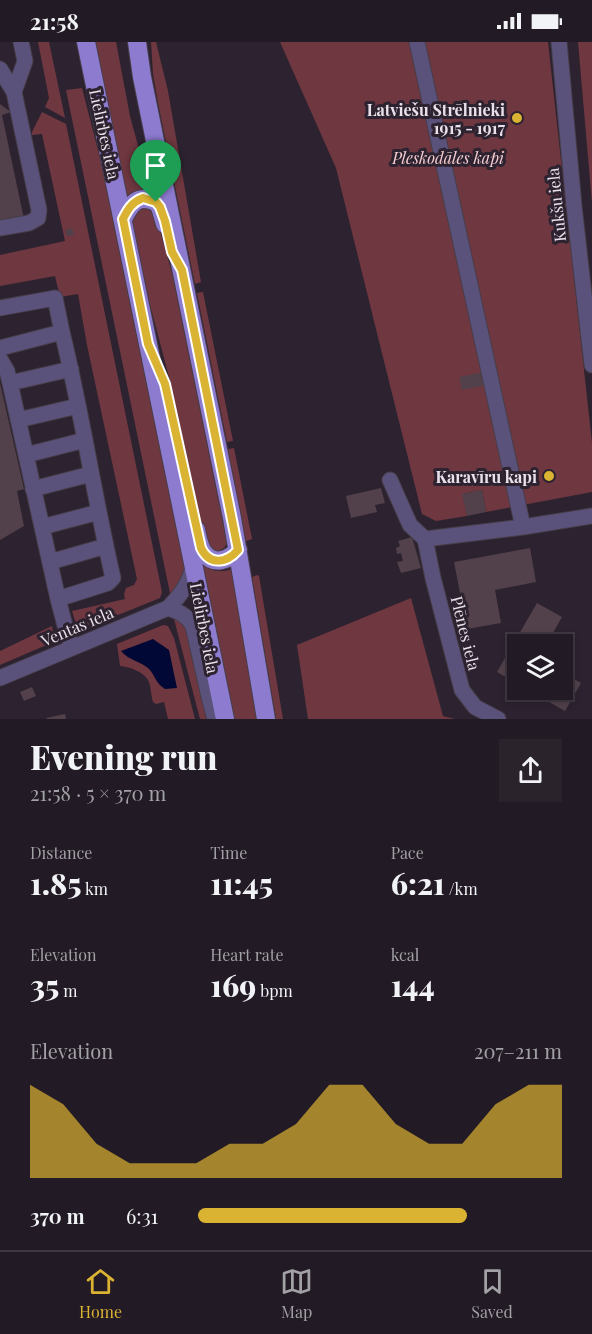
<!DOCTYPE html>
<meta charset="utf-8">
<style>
:root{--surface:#221a24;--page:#2a232c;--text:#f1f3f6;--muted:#a2a1a6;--line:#3f3841;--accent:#dbb333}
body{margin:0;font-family:"Playfair Display",serif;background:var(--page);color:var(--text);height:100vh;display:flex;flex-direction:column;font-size:22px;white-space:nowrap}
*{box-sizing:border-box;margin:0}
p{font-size:20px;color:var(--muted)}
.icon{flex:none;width:33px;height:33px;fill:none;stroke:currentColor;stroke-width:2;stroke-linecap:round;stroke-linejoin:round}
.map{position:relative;height:677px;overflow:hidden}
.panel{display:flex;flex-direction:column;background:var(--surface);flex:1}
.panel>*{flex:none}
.buttons{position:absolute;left:507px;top:592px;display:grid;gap:12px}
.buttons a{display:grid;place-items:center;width:66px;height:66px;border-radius:0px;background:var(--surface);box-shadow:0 3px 9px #0003,0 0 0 2px var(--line);font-size:30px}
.pin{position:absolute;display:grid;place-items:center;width:51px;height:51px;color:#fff;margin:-62px -26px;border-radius:50% 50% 50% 0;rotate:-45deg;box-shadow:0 0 6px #0007}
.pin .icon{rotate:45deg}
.round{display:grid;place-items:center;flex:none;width:63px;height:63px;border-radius:0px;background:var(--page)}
.summary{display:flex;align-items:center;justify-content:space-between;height:102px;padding:0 30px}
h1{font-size:33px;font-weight:800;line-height:45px}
.figures{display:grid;grid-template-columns:repeat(3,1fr);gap:9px;height:102px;padding:6px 30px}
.figures div{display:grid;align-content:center}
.figures b{font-size:30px;font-weight:800}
.figures small{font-size:16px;font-weight:400}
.figures p{font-size:16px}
.chart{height:168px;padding:12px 30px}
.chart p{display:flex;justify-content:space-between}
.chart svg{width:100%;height:108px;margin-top:6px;fill:var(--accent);opacity:.7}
ul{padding:0 30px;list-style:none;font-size:20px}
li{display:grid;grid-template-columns:96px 72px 1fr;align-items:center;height:45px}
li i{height:15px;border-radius:8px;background:var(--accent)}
.status{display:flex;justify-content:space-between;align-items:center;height:42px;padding:0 30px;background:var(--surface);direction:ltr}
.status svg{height:16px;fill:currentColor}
.tab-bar{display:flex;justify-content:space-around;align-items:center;height:84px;border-top:2px solid var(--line);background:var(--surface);font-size:16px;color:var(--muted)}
.tab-bar a{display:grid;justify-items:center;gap:3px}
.tab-bar .selected{color:var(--accent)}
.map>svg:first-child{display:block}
</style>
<div class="status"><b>21:58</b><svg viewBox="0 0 49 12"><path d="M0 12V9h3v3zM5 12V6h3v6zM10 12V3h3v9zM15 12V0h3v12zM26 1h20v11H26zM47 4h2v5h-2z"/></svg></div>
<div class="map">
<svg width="592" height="677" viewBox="0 0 592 677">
<rect width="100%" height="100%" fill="#2d2330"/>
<path fill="#6f3740" d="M38 0H49L65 76 45 65 49 56Z
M94 0H116L130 74 150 148 139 149 126 156Z
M151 0H156L168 49 201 240 195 242 158 61 153 32Z
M280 0H548L592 401V450L486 470 482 448 463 452 467 474 436 479 422 472 336 126Z
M578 0H592V161Z
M82 46 113 167 123 228 183 514C186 537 184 538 171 556L66 48Z
M42 70 66 82 162 550 160 556 86 586 76 582 72 569 125 557 124 552 126 546 134 543 137 537 87 303 78 252 60 255 55 234 0 244V213L65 199 42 92 32 93V90Z
M146 166 154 171 157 177 173 235 227 501 224 506 216 510 203 499 169 335 149 259 132 179 136 169Z
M203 250 233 399 227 400 197 251Z
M234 406 252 497 246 499 228 407Z
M203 521C211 530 220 531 232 527L257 677H233L200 522Z
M257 533 259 534 283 677H276L252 535Z
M411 556 443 674 455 677H308L297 603Z
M174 577H176L185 582 210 677H200Z
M163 583 168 584 174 596 195 677H168L164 660 156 662 153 660C151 654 151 646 149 640 145 630 130 625 120 624L117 602Z
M52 584 54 596 51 601 0 623V609Z"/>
<path fill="#010835" d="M153 597 169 608 177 646 165 647C156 641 156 636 150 628 142 619 129 619 121 609Z"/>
<path fill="#52414a" d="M0 62 11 70 2 73 24 177 0 182Z
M72 186 74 193 67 194 65 188Z
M484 330 487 343 462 348 459 335Z
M0 341 24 447 17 449 24 484 0 498Z
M381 446 385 461 375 463 377 470 351 476 346 454Z
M482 448 486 470 467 474 462 452Z
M412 495 421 526 401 531 397 520 403 519 401 511 397 512 396 506 400 504 398 499Z
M530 506 536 540 495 548 501 581 467 587 454 520Z
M537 561 562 575 546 603H518V642L497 630Z
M562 630 581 641 565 669 528 648H562Z
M32 645 36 654 24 659 20 650Z
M65 672 66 677H47L46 676Z"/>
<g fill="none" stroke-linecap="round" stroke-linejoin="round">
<defs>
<path id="minor" d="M417 0 523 485
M559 0 574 164 592 323
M0 27 14 50 39 168 38 176 29 181 0 186
M14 50 25 19 21 0
M0 266 55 256 62 290
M0 306 62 290C82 371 94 454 113 536L108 541 58 557
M0 317 7 329 10 341 58 557 68 595 73 605
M10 341 71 327
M18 378 78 364
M26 413 85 398
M390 438 410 483 425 497
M33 447 91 432
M42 485 99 470
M425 497 433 536 462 648 475 665 498 677
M425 497 523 485 592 474
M50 520 106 504
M168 566C179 570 187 573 193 584L210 659 215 677
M0 636 168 566C180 554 188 543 193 526"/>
<path id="major" d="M86 0 225 677
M137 0 142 35 232 476 266 677
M123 177C131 161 138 152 156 160L160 165 165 182
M196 488C198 496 199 505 204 511 214 524 229 518 238 508"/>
</defs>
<use href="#minor" stroke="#473e4a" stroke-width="17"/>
<use href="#major" stroke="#473e4a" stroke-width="20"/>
<use href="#minor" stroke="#5a527b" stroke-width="15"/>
<use href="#major" stroke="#8c7bcf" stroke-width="18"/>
</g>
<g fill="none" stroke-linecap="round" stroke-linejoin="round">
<defs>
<path id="route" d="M143 156 156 160 160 165 165 179 172 210 182 228 238 508C226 522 209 523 201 506L165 342 148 302 123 177C128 167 132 160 143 156Z"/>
</defs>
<use href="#route" stroke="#fff" stroke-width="12"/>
<use href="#route" stroke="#dbb333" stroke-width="8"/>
</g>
<g fill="#dbb333" stroke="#2d2330" stroke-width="2">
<circle cx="517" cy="76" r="6"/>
<circle cx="549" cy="434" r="6"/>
</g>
<g text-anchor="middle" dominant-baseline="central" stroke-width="6" stroke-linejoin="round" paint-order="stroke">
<g font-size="16" font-weight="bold" fill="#e9e2eb" stroke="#2d2330" text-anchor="end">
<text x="505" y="67">Latviešu Strēlnieki<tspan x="505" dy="18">1915 - 1917</tspan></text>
<text x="537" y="434">Karavīru kapi</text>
</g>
<g font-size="16" fill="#e9e2eb" stroke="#2d2330">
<text transform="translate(105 92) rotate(78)">Lielirbes iela</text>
<text transform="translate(556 163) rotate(-96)">Kukšu iela</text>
<text transform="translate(77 584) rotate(-23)">Ventas iela</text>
<text transform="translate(205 586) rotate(79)">Lielirbes iela</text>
<text transform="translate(466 591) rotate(76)">Plēnes iela</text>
</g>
<g font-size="16" font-style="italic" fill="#f6cdd1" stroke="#2d2330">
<text x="448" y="115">Pleskodāles kapi</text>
</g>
</g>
</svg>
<div class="buttons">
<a><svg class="icon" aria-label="layers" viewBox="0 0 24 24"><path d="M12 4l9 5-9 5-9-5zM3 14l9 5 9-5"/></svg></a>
</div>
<div class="pin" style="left:156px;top:160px;background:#1e9e55"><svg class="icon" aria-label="arrive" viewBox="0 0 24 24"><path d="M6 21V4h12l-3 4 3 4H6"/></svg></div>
</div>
<section class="panel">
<div class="summary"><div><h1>Evening run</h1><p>21:58 · 5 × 370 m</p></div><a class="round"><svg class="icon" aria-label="share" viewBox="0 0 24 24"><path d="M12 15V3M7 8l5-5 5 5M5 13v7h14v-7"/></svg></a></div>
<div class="figures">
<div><p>Distance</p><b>1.85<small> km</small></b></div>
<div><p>Time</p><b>11:45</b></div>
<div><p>Pace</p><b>6:21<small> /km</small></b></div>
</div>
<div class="figures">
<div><p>Elevation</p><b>35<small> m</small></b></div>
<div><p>Heart rate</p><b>169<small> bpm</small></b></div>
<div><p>kcal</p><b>144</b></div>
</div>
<div class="chart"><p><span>Elevation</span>207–211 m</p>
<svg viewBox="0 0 160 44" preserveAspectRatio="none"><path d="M0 44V6L10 14L20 30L30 38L40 38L50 38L60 30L70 30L80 22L90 6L100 6L110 22L120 30L130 30L140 14L150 6L160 6V44z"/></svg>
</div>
<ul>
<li><b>370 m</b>6:31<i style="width:74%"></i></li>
</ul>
</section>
<nav class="tab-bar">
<a class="selected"><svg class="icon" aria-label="home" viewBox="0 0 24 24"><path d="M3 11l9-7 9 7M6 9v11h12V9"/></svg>Home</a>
<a><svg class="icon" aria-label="map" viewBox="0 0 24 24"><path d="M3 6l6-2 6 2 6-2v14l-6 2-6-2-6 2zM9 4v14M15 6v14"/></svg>Map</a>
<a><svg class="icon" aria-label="saved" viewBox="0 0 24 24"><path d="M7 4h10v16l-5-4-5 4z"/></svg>Saved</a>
</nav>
